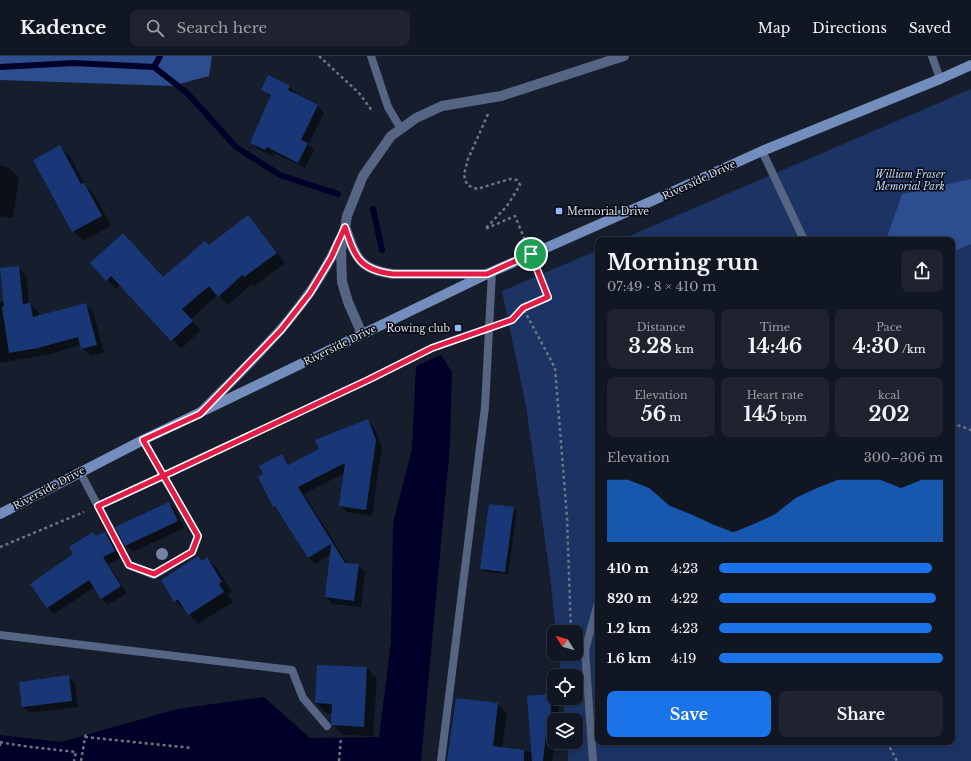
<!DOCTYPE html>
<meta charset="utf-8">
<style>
:root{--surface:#101622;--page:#1e232f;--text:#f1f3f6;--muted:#9c9fa5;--line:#303540;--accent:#1a73e8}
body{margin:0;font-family:"Libre Baskerville",serif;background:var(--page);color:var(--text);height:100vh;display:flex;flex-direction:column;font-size:15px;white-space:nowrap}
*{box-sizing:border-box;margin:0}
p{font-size:13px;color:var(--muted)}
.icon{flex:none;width:22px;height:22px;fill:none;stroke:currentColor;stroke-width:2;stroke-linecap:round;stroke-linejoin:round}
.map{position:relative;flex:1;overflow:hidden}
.details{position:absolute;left:595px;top:181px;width:360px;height:508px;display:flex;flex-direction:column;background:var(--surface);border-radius:8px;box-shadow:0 2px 6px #0003,0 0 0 1px var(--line)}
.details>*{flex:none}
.needle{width:26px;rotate:307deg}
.fabs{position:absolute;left:547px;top:569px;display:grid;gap:8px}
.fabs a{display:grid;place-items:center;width:36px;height:36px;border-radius:8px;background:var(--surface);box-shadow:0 2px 6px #0003,0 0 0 1px var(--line);font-size:20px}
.pin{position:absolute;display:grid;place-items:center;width:34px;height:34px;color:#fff;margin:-17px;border:2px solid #fff;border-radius:50%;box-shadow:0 1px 4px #0007}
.round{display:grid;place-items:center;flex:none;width:42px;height:42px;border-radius:8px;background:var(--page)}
.head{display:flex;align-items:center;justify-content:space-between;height:68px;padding:0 12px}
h1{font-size:22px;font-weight:800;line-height:30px}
.stats{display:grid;grid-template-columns:repeat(3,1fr);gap:6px;height:68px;padding:4px 12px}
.stats div{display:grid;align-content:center;border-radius:8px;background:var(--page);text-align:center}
.stats b{font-size:20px;font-weight:800}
.stats small{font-size:11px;font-weight:400}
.stats p{font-size:11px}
.chart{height:112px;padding:8px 12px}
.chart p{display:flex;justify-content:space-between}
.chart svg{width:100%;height:72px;margin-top:4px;fill:var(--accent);opacity:.7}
.cta{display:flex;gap:8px;margin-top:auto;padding:8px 12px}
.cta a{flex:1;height:46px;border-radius:8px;background:var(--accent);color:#fff;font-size:16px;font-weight:800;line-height:46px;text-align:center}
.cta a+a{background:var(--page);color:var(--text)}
ul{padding:0 12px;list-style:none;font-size:13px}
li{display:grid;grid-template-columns:64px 48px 1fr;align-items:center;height:30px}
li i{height:10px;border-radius:5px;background:var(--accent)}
header{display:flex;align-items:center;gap:24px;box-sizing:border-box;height:56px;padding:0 20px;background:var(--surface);border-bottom:1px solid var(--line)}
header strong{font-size:19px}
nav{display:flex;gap:22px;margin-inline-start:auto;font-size:14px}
.search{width:280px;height:36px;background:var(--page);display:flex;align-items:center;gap:10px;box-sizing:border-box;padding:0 14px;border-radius:8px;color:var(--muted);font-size:15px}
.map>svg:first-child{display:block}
</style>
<header>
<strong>Kadence</strong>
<div class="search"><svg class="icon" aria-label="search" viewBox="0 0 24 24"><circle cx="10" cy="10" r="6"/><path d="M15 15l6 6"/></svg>Search here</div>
<nav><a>Map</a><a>Directions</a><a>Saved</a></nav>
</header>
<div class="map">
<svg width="971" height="705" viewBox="0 0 971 705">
<rect width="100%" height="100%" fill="#161e2e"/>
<path fill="#1c3363" d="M971 33V705H568L567 686H576V664H565L563 642H576V620H561L558 598H576V576H556L550 519 526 350 502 235 598 194V686H952V184H620Z"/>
<path fill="#2c4d8e" d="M0 0H212L209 20 172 30 0 24Z
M971 123V188L952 196V184H886L902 138Z"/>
<path fill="#000028" d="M441 299 452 316 450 389 421 705H0V679L61 686 177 653 264 641 310 682 379 681 391 585 393 467 412 393 416 310Z"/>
<path fill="#0007" d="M268 20 290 31 296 38V39L318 50 324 57 308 89 314 94 305 112 274 97 272 100 258 93 252 87 272 42 262 33Z
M60 91 70 100 86 131 94 138 111 170 83 185 73 175 35 104Z
M0 110 9 112 19 122 13 162 0 160Z
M248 161 256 169 285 207 254 230 252 228 228 249 218 239 191 263 201 274 181 293 121 228 116 233 92 207 163 222 209 190Z
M18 211 26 219 29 248 38 255 39 261 86 249 93 256 104 296 90 300 82 292 81 289 46 299 0 307V246L5 245Z
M368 364 374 371 382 391 372 460 347 456 340 449 345 417 304 438 348 508 358 509 365 516 361 551 332 548 326 541 331 498 315 508 308 502 281 457 274 450 265 419 282 399 290 409 320 393Z
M169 447 175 453 184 472 133 496 126 490 116 471Z
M514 452 517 455 508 518 484 516 481 512Z
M105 477 112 483 121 502 108 508 127 537 108 549 101 542 95 531 54 558 48 552 31 528 74 498 96 481Z
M207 503 217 512 232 536 228 538 233 546 198 568 186 554 185 555 175 545 202 506Z
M318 610 367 612 377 622 373 680 343 679 333 669 332 657H326L316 647Z
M68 621 75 627 78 651 30 657 23 651Z
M549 639 558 648 559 664H554L555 686 552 705H448L456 643 498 648 507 657 502 692 532 696Z"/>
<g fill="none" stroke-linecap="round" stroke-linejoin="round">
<path stroke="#000028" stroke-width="6" d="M0 11 74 7 154 11 187 37 236 91 280 119 338 138
M154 11 160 0
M373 153 382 194"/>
</g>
<path fill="#193777" d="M268 19 290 30 288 34 318 49 301 84 308 87 298 107 267 91 265 94 250 87 271 39 261 34Z
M60 89 81 128 84 127 102 160 72 176 33 104Z
M248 159 277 197 244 221 242 219 218 241 209 230 182 253 193 265 171 285 111 220 106 225 90 207 123 177 163 221 205 185 209 189Z
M19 210 23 248 30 247 33 261 86 247 97 289 81 293 78 281 38 292 9 297 2 251H4L0 212Z
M368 363 376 384 366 454 339 450 345 407 298 431 345 507 359 508 354 545 325 541 331 488 308 502 275 450 273 451 258 421 263 418 259 410 282 398 288 409 319 393 315 384Z
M169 446 178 465 125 490 115 471Z
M489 448 514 451 505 516 480 513Z
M93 476 96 480 105 476 115 495 103 501 121 530 101 543 89 524 47 552 30 528 73 498 69 491Z
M198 500 202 505 207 501 222 526 219 528 224 536 188 559 178 543 174 546 161 524Z
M317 609 367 611 364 671 332 669 331 666 332 648 315 647Z
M69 619 72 645 22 651 19 626Z
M550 638 552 670H547L543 705H532L527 640Z
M456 642 498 647 493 690 524 694V705H447Z"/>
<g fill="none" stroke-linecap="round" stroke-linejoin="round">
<path stroke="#6d7482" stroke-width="2.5" stroke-dasharray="3 3" stroke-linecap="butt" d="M319 0 359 37 373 56
M488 58 468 103 464 119 467 129 477 133 510 123 517 124 520 129 507 150 485 173 515 160 525 184
M536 213 548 241 523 252 555 312 567 461 571 576
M504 267 512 264 523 252
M952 367 971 374
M176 415 368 324 432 292 474 277
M110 444 151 426
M0 491 84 456
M85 681 192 692
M0 686C25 691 50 693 76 696L74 705
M887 686 897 705
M0 690V686
M81 705 86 676
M339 705 341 682"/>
<path stroke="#556583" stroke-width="8" d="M371 0 388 51 401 73
M932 0 940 23
M762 95 804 184
M80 416 129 509 154 519 192 496 198 480 143 384
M0 579 292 614 303 642 327 670
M441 705 485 351 492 215
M593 705 585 594 598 547"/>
<path stroke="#556583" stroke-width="10" d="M346 173C356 202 360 214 393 218H487
M362 278 348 246 342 226 341 195 347 160 363 120 391 80 416 62 442 50 501 40 624 0
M202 355C254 302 309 253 339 185"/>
<path stroke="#738dbd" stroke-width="10" d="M0 458 143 384 487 218 654 144 762 95 940 23 971 9"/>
</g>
<circle fill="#7584a0" cx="162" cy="498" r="6"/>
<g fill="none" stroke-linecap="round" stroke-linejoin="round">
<defs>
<path id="route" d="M531 198 487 218H393C359 214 355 201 345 171L331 202 310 237 281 274 200 358 143 384 198 480 192 496 154 518 129 509 98 450 163 420 368 324 432 292 512 264 523 252 548 241 531 198"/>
</defs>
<use href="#route" stroke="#fff" stroke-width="8"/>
<use href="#route" stroke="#e11d48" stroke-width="5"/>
</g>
<g fill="#93b7fd" stroke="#05080f" stroke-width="1.5">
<rect x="555" y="151" width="8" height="8" rx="2"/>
<rect x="454" y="268" width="8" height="8" rx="2"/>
</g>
<g text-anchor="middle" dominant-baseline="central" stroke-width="3" stroke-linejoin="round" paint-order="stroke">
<g font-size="10" font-style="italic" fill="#c3d8fe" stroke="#05080f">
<text x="910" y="118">William Fraser<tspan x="910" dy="12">Memorial Park</tspan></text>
</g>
<g font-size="10" fill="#dae0eb" stroke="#05080f">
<text transform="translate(699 124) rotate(-25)">Riverside Drive</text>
<text transform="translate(340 289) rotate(-26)">Riverside Drive</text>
<text transform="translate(49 432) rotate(-28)">Riverside Drive</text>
</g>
<g font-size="10" fill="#dae0eb" stroke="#05080f" text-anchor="start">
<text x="567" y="155">Memorial Drive</text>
<text x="450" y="272" text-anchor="end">Rowing club</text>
</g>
</g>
</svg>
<div class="fabs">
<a><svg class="needle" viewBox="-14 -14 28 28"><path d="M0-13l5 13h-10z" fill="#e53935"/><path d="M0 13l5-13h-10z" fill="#9c9fa5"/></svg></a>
<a><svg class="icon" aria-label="locate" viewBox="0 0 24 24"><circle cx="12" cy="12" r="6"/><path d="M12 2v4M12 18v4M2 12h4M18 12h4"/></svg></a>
<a><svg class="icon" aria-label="layers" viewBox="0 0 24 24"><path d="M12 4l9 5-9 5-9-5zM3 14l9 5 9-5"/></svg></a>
</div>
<div class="pin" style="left:531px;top:198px;background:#1e9e55"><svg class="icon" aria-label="arrive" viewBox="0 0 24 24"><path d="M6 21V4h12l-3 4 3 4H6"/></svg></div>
<section class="details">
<div class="head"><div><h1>Morning run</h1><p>07:49 · 8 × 410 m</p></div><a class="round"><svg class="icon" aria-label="share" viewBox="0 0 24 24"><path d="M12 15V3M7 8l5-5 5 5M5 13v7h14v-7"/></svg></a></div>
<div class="stats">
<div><p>Distance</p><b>3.28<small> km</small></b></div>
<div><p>Time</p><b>14:46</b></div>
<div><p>Pace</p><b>4:30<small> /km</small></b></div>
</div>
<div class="stats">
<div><p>Elevation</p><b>56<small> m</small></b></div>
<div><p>Heart rate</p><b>145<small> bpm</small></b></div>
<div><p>kcal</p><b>202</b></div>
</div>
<div class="chart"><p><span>Elevation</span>300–306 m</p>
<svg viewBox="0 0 160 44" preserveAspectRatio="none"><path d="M0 44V6L10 6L20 11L30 22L40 27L50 33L60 38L70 33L80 27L90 17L100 11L110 6L120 6L130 6L140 11L150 6L160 6V44z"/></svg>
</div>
<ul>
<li><b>410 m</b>4:23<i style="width:95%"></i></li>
<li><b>820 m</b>4:22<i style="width:97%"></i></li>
<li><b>1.2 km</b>4:23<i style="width:95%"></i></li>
<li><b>1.6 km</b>4:19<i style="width:100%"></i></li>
</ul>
<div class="cta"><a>Save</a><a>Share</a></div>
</section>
</div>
